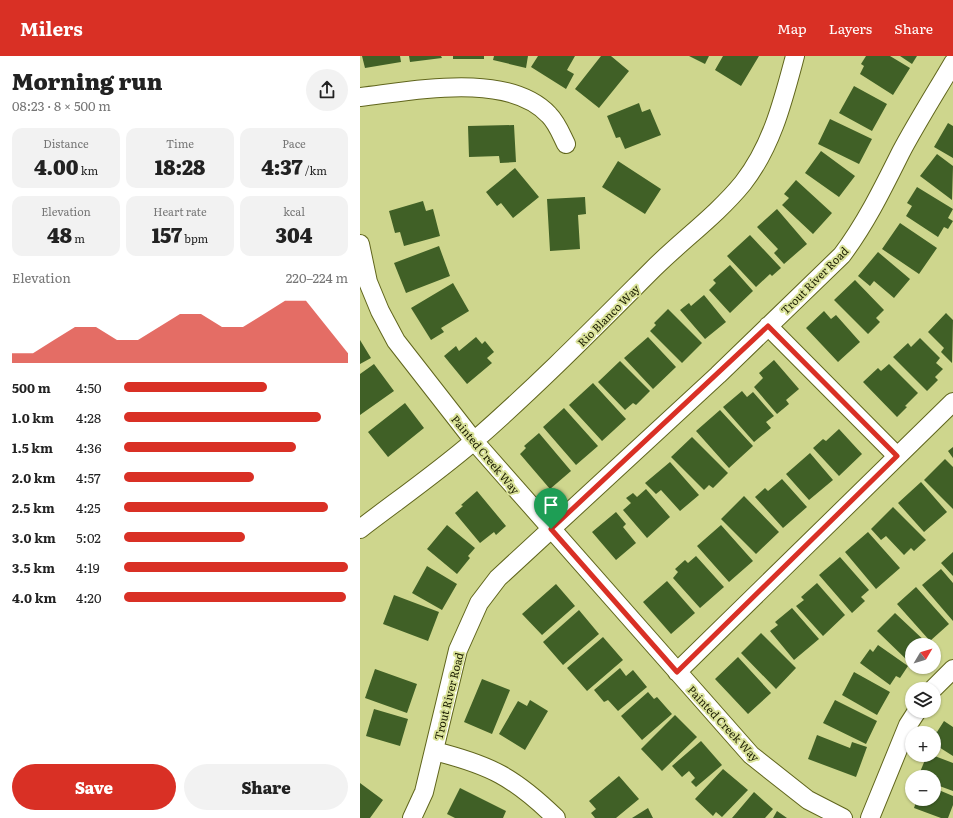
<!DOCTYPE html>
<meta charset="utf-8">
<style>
:root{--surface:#fff;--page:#f2f2f2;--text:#222;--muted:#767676;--accent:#d93025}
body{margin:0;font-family:Literata,serif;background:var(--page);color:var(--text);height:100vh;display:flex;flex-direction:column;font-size:15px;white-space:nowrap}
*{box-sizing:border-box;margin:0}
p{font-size:13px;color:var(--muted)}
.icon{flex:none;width:22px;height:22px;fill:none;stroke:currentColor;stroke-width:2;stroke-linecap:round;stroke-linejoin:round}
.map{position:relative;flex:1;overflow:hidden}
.panel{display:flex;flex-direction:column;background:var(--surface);width:360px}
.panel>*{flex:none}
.needle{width:26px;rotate:52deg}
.tools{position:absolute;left:545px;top:582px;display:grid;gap:8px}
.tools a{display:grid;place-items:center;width:36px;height:36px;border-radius:50%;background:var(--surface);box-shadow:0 1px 3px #0004;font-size:20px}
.pin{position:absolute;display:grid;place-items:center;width:34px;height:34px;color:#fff;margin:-41px -17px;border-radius:50% 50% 50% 0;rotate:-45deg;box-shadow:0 0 4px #0007}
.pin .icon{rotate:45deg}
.round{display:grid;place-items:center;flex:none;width:42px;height:42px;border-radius:21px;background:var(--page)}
.summary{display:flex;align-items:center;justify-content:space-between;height:68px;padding:0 12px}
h1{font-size:22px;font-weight:800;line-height:30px}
.figures{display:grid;grid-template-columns:repeat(3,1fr);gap:6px;height:68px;padding:4px 12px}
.figures div{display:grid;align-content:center;border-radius:10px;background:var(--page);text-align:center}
.figures b{font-size:20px;font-weight:800}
.figures small{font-size:11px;font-weight:400}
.figures p{font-size:11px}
.chart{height:112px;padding:8px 12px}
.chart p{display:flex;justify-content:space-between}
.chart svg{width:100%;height:72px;margin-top:4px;fill:var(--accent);opacity:.7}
.action{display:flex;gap:8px;margin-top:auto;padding:8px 12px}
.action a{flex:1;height:46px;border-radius:24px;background:var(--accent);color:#fff;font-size:16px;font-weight:800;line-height:46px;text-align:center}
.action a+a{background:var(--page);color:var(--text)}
ul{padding:0 12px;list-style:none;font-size:13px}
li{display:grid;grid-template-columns:64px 48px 1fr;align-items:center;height:30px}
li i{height:10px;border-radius:5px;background:var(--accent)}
header{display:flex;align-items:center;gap:24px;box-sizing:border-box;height:56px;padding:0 20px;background:var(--accent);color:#fff}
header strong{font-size:19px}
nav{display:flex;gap:22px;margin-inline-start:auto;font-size:14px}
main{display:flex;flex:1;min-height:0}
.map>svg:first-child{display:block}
</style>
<header>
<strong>Milers</strong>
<nav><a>Map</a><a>Layers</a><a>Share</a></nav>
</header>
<main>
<section class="panel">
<div class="summary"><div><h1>Morning run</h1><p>08:23 · 8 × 500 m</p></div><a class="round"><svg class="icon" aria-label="share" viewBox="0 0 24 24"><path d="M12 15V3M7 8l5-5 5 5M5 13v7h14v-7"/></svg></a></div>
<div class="figures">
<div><p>Distance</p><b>4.00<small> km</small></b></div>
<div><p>Time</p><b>18:28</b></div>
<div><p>Pace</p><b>4:37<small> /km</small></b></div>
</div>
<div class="figures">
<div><p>Elevation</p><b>48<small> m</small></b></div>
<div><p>Heart rate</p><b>157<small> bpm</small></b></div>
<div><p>kcal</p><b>304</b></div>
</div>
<div class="chart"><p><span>Elevation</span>220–224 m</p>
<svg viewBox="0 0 160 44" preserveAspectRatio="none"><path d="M0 44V38L10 38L20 30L30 22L40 22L50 30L60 30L70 22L80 14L90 14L100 22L110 22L120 14L130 6L140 6L150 22L160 38V44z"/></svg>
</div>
<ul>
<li><b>500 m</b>4:50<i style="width:64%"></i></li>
<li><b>1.0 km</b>4:28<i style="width:88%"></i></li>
<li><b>1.5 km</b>4:36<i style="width:77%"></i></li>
<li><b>2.0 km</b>4:57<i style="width:58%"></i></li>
<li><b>2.5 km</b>4:25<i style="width:91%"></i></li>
<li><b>3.0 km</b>5:02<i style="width:54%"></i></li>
<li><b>3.5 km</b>4:19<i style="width:100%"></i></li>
<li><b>4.0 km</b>4:20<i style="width:99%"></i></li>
</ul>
<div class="action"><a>Save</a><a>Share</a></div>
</section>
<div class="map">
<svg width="593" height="762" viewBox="0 0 593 762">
<rect width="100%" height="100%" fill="#ced68d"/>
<path fill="#406026" d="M2 0H40L41 6 5 12Z
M49 0H81L82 2 50 6Z
M93 0H124V3H93Z
M134 0H168L166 12 133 4Z
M178 0H215L207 14 214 18 206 33 171 11Z
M241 0H251L269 15 239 52 215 33Z
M329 0H349L345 8Z
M363 0H399L381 30 355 14Z
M506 0H530L550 12 533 39 500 18 504 10 501 8Z
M540 0H557L552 8Z
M494 30 527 48 512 75 479 57Z
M279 47 282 56 290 53 301 79 265 93 260 81 256 82 247 60Z
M470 63 512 83 499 108 458 88Z
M588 67 593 70V102L574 91Z
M154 69 156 106 140 107 139 100 109 101 108 70Z
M461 95 495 120 479 141 445 117Z
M577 98 593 110 592 144 560 120Z
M258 105 301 133 285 158 242 131Z
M155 112 179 141 153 162 141 147 137 150 126 136Z
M436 124 472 157 453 178 422 149 429 142 424 138Z
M557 131 593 153 588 162 593 165 588 173 584 171 578 181 546 160 552 150 547 147Z
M225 141 226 158 218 159 220 193 190 195 187 143Z
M63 145 66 155 73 153 80 180 44 190 40 176 35 177 29 155Z
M417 153 447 188 424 208 414 197 418 193 397 171Z
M540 167 577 192 559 218 522 193Z
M390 179 421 212 412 220 410 218 396 231 367 200Z
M79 190 90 220 46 237 34 207Z
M518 196 550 223 534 242 514 225 510 230 498 220Z
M370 209 393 235 370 257 349 234 356 227 353 224Z
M495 224 524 254 516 262 520 266 508 278 474 244Z
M93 227 109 255 81 272 84 276 71 284 51 252Z
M344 239 366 266 345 283 320 254 329 247 331 250Z
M308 253 342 287 322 307 290 275 296 269 294 267Z
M464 255 471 263 476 259 500 286 478 306 446 272Z
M586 257 593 264 592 307 581 296 584 292 568 276Z
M116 281 122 288 125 285 134 296 127 302 132 307 107 328 84 300 96 290 99 295Z
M288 281 316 311 293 333 264 302Z
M560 282 580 302 576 307 583 313 575 321 578 324 567 335 533 301 548 287 551 291Z
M0 284 11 302 0 308Z
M414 304 439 333 426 344 429 348 417 358 394 331 403 322 399 317Z
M260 305 290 335 276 349 273 347 265 354 238 326Z
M14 308 34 335 0 359V318Z
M529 308 558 337 545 350 547 351 537 361 503 326 518 312 521 315Z
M233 327 266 363 242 385 209 349Z
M382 335 387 341 393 336 414 360 406 366 411 372 394 386 363 351Z
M45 347 64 372 28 401 8 376Z
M204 352 238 390 216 409 183 371Z
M360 354 393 390 369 412 336 375Z
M479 373 502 398 479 420 453 392 463 383 466 385Z
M179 377 211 415 190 433 160 398 166 392 164 390Z
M332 381 368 417 353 432 349 429 344 434 311 401Z
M593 391V402L588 395Z
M450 397 473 424 449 444 426 418Z
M585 403 593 411V453L564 424Z
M310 406 339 439 320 455 301 434 296 438 285 427Z
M422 423 447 451 423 472 395 441 405 432 408 435Z
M561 426 587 456 564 476 538 447Z
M286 433 310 461 287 482 263 454 271 447 266 442 273 437 277 441Z
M117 435 146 470 136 479 134 476 120 487 95 457 103 450 101 449Z
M384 440 419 476 396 498 361 463Z
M533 451 566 484 554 495 551 492 544 499 526 480 521 484 511 473Z
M256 456 266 468 263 471 276 487 256 504 232 476Z
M87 469 115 492 108 500 110 502 97 518 67 493Z
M361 469 393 505 369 526 337 490Z
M508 476 540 512 516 533 485 496Z
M593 496V520L581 507Z
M336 500 364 531 340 552 313 522 318 516 315 513 325 504 328 507Z
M480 501 509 534 501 541 505 545 492 557 459 519Z
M67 510 97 528 82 554 52 537Z
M581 513 593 527V565L562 529Z
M307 525 335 557 311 578 283 546Z
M457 527 485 559 463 580 436 550 444 544 441 541Z
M196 528 215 550 182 579 162 558Z
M556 531 589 568 570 585 537 548Z
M34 539 79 556 68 585 23 568Z
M432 552 459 583 434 604 410 575 418 569 415 566Z
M219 554 239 578 203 609 183 586Z
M535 557 568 588 552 589V604L550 607 517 575Z
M401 577 436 612 416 633 381 597Z
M243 581 263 604 227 635 207 612Z
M518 589 548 610 540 622 536 620 530 629 500 607 510 593 513 596Z
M378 601 411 637 388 658 355 623Z
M260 612 266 620 273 614 287 631 258 655 248 644 244 646 234 634Z
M15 613 57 628 47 657 5 642Z
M494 616 530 636 517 659 482 639Z
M122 623 150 634 132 678 104 666Z
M288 636 294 643 297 641 312 658 282 684 261 660Z
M170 644 188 655 165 694 139 678 158 645 167 650Z
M475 644 517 665 506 688 463 667Z
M14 653 48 663 40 690 6 680Z
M315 659 337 681 302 715 281 693Z
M584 665 593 671V700L574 688V677H572L574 674 577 676Z
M457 679 490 692 492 686 507 691 496 721 448 703Z
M341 685 362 709 336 731 331 726 335 722 329 715 322 721 312 710Z
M567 699H572L593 707V735L574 728V721H558Z
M363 713 388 734 362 761 356 756 353 760 335 743Z
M259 720 279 743 256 762H235L231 757 236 753 229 745Z
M0 727 23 744 10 762H0Z
M100 732 146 755 143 762H95L87 758Z
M574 732 593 740V749L588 762H581L554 752 557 743H574Z
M394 736 413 753 405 762H372Z
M288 752 293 762H272Z
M417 755 427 762H413Z"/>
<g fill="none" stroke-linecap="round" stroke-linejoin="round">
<defs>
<path id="minor" d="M0 41C53 35 148 15 189 59 197 67 201 78 206 88
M0 188 8 226 20 255 36 285 114 385 391 699 448 744 483 762
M408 270 537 400
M0 473C38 444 78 416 114 385 177 330 234 272 293 213 322 184 357 159 383 127 412 90 423 45 435 0
M317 616 593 346
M573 633 593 613
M74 695C130 709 154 721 196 762
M52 762 64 736 98 594 119 547 138 522 358 319 482 199C506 167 523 132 541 96 557 66 576 36 593 7
M510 762 548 669 557 655"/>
</defs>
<use href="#minor" stroke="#60651c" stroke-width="20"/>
<use href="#minor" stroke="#fff" stroke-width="18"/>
</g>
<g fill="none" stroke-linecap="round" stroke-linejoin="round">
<defs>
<path id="route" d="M408 270 537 400 317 616 191 473Z"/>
</defs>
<use href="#route" stroke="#fff" stroke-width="8"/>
<use href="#route" stroke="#d93025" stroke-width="5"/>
</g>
<g text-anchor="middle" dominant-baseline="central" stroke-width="4" stroke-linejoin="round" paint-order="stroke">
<g font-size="11" fill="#1b1d01" stroke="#dbe39a">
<text transform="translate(454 224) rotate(-45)">Trout River Road</text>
<text transform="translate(248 259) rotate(-45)">Rio Blanco Way</text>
<text transform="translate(126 398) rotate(50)">Painted Creek Way</text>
<text transform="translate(88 640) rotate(-76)">Trout River Road</text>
<text transform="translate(364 667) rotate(47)">Painted Creek Way</text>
</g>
</g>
</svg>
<div class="tools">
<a><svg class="needle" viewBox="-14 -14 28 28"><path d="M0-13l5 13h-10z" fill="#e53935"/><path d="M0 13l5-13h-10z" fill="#767676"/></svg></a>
<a><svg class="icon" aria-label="layers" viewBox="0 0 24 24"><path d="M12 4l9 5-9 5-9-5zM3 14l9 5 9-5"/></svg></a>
<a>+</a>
<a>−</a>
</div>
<div class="pin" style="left:191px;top:473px;background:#1e9e55"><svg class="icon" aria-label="arrive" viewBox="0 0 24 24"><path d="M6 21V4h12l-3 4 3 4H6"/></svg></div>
</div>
</main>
